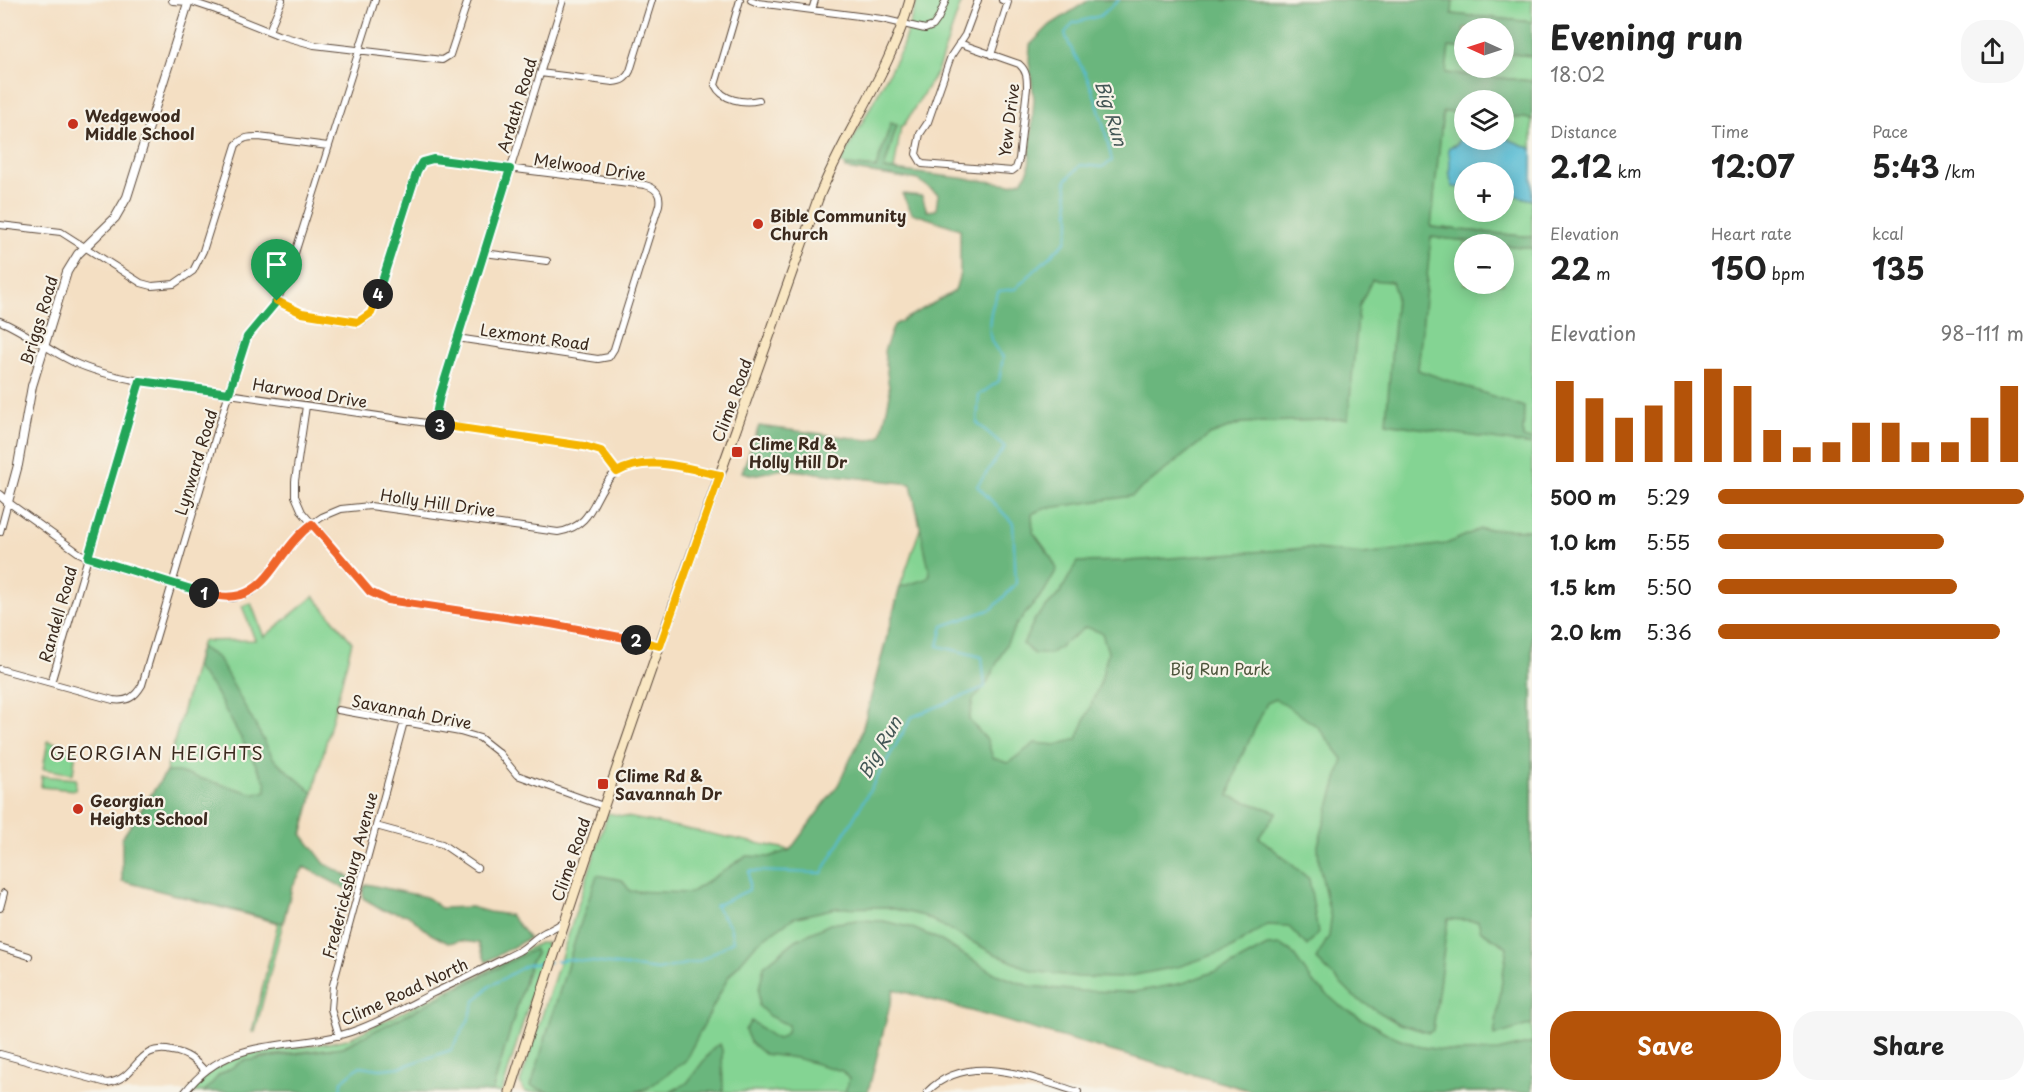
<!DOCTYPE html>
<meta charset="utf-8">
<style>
:root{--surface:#fff;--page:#f6f6f6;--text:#222;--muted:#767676;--accent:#b45309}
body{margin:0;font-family:"Playpen Sans",sans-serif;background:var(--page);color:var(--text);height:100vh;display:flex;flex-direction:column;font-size:22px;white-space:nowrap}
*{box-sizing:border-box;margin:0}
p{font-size:20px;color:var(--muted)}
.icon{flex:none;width:33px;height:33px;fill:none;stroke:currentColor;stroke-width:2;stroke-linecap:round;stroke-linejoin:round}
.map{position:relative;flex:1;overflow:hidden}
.panel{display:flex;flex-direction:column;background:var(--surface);width:510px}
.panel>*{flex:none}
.needle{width:39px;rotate:273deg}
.controls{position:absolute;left:1454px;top:18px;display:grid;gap:12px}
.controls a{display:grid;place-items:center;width:60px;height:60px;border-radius:50%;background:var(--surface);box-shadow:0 3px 15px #0003;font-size:30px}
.pin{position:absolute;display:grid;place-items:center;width:51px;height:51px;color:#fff;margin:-62px -26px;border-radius:50% 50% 50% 0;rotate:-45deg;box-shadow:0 0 6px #0007}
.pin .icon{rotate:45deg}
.km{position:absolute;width:30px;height:30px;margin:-15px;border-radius:50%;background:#222;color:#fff;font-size:16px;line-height:30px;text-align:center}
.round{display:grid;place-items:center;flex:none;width:63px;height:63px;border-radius:24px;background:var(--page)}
.headline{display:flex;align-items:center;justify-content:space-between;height:102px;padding:0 18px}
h1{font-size:33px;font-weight:700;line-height:45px}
.metrics{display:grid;grid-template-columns:repeat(3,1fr);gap:9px;height:102px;padding:6px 18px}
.metrics div{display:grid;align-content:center}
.metrics b{font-size:30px;font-weight:700}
.metrics small{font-size:16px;font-weight:400}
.metrics p{font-size:16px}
.chart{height:168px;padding:12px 18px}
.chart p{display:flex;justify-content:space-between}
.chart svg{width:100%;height:108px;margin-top:6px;stroke:var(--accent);stroke-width:6}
.cta{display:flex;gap:12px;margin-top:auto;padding:12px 18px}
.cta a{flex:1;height:69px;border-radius:24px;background:var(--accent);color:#fff;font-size:24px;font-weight:700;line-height:69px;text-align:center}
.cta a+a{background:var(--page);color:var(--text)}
ul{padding:0 18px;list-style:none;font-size:20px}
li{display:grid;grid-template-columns:96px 72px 1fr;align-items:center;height:45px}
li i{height:15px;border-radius:8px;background:var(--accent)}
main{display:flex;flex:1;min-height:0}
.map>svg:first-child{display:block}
</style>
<main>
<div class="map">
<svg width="1532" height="1092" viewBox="0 0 1532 1092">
<rect width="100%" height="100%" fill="#f7f3e8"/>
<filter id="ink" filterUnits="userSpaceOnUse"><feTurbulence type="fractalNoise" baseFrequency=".0167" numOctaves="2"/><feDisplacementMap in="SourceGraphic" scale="12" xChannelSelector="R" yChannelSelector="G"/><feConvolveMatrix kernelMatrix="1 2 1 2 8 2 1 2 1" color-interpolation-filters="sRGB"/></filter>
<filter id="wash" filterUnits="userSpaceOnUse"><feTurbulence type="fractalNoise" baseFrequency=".008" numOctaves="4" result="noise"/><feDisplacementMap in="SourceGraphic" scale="24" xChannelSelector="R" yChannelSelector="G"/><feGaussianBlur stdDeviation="1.35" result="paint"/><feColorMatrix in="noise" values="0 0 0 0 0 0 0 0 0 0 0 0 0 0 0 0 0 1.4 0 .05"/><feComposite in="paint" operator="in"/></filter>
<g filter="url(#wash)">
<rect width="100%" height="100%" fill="#f4dfc3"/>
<path fill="#84d493" stroke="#607f58" stroke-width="1.5" d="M917 0H962L937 72 904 125 901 126 894 170 884 169 897 125 891 123 876 168 840 164 901 50Z
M1157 0H1532V22L1452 14 1449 47 1464 49V68H1503V53L1532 56V81L1446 73 1443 111 1464 113C1464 127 1465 142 1450 147L1448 150 1451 157 1449 172 1458 188H1464V212H1503V192L1532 200V237L1432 227 1431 237 1497 244H1464V284H1503V245L1532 248V1092H1255L894 989 862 1092H525L520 1083 608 813 841 860 860 739 900 587 946 454 1133 197Z
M1503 116 1532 119V149L1503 137Z
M314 596 352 642 289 886 292 887 255 1032H252L278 923 135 884 202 641 255 640 242 606 251 603 264 637Z
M48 741 76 749 73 774 43 769Z
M42 776 76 779 75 790 41 787Z
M539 943H547L502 1092H492L530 963 536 954 342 1047 260 1057 220 1075 204 1092H189C235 1037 290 1056 350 1038L483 973Z"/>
<path fill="#6bb67d" stroke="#53704e" stroke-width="1.5" d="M1089 0H1453L1452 14 1532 22V56L1503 53V28H1464V49L1449 47 1446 73 1532 81V119L1503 116V100H1464V113L1443 112 1431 227 1532 237V248L1431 237 1418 370 1524 407 1523 438 1532 440V445L1386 423 1396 294 1392 282 1372 280 1359 307 1348 419 1242 423 1210 435 1132 496 1042 509 1032 514 1033 532 1049 554 1057 569 1044 592 1016 625 987 683 973 700 969 720 987 740 993 758 1008 763 1035 743 1056 745 1077 739 1101 681 1108 652 1102 633 1086 627 1050 654H1034L1023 644 1035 619 1060 593 1077 562 1129 561 1307 548 1363 554 1446 544 1480 529 1532 530V1024L1494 1036 1507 947 1481 931 1478 921 1448 919 1433 1030 1429 1033 1399 1024 1354 997 1316 959 1329 936 1331 919 1319 864 1318 845 1343 759 1318 727 1276 699 1267 703 1238 764 1229 796 1277 812 1259 837 1309 879 1318 933 1307 946 1288 926 1267 925 1230 949 1181 966 1120 978 1078 977 1033 971 993 953 924 916 886 907 836 908 793 918 756 944 729 976 685 1061 648 1088 635 1092H548L531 1086 576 937 597 875 622 880 630 891 690 893 746 856 769 857 790 850 838 785 860 739 900 587 926 579 930 574 911 484 783 469 753 475 742 472 759 426 869 440 881 436 890 395 884 351 894 325 955 291 960 273V229L912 213 902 194 922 196 927 211 936 210 938 194 918 180 846 169 845 165 876 168 891 123 897 125 884 169 1011 184 1023 180 1029 169 1034 99 1029 61 1030 45 1050 25Z
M200 647 218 658 274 759 313 793 302 834 325 864 356 880 353 889 348 890 304 867 292 887 283 923 122 881V838L166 772H178L255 794 266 791V783L213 688 195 667Z
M366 884 426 897 441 908 471 907 489 912 510 915 529 938 486 962 478 943 460 941 448 943 431 934 408 915 383 910 363 898V889Z
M857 920 883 921 910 927 938 939 996 974 1029 986 1081 991 1134 992 1183 983 1230 966 1267 946 1281 945 1291 951 1312 981 1340 1006 1388 1034 1421 1047 1457 1052 1498 1051 1532 1043V1092H1255L894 989 868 1092H845L849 1079 842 1071 796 1058 764 1054 750 1042 745 1030 751 1021C762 1027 767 1035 778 1039L787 1032 788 1025 769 1016 759 1006V989L764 966 796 940 830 924Z
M535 949 536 954 530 963 492 1092H204L219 1075 243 1061 343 1047Z
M720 1044 722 1050 723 1092H670L687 1083 714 1047Z"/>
<path fill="#56bcd4" stroke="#487379" stroke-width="1.5" d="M1464 134V140H1503V137L1532 149V200L1503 192V172H1464V188L1453 187C1446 174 1453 163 1448 150L1449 147 1456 145Z"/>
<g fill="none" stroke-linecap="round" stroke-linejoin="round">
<path stroke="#56bcd4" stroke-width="2" d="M556 961 568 959 658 970 700 961 733 941 730 926 715 906 749 890V871L822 873 912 717 985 687 982 657 938 646 943 626 992 609 1016 584 1013 523 977 486 1005 447 977 423 979 395 999 381 1003 357C999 352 993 346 991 340 987 324 991 305 999 291L1015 289 1066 241 1070 222 1066 180 1081 165 1102 167 1112 161C1106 133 1097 97 1084 71 1077 58 1069 48 1065 33L1073 23 1100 16 1119 0
M341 1092 342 1081 360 1066 380 1069 401 1067 451 1050 468 1021 475 1001 490 986 527 965 550 962"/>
</g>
</g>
<g filter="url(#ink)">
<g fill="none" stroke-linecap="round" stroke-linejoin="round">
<defs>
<path id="minor" d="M740 0 715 85C722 100 743 104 759 100
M751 0 758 3 882 19 925 29 933 26 938 19 946 0
M189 1 216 10 278 35 314 45 442 60 450 55 468 0
M812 10 815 0
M269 31 282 0
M959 43 1019 64C1027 71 1027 78 1027 88L1019 159 1016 168 1012 171 922 164 916 154 920 134 928 122 951 56 965 35 978 0
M991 55 1008 2 1002 0
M540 73 613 82C622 81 626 79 630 71L652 0
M0 225 61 232 141 283 152 286 174 284 193 271 203 251 236 145C243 137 249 137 259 137L328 146
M484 253 547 261
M277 301 302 313 349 322 362 321 369 316 374 307 417 171C420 163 424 160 433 159L645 185C656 188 661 194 659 205L614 349 609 357 598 359 457 338
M0 321C26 332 48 350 73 362 94 372 117 377 140 381L584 446 601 451 617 472
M306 406 295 481V496L302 512 364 585 370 592 387 600 587 630 660 646
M434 424 440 395 563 0
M0 532 8 502 79 553 96 561 214 596 233 598 251 592 265 579 303 530 322 517 341 509 370 506 558 532C607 525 587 469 642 463 665 461 697 471 720 475
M0 669 113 700C128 702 135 697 142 685L243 345 247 337 277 301 290 269 375 0
M51 683 140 381
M338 710 460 732 480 738 499 753 517 775 603 806
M376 826 442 844 477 868
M0 908 4 893
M0 947 29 956
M339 1036 331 1009 333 985 404 722
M0 1054 107 1083C139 1079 135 1043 172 1051 186 1053 195 1060 204 1070
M185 1092C233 1030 295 1054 359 1029 383 1020 406 1007 429 995 459 981 489 966 519 951 528 946 535 937 545 932 552 929 558 926 564 921
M927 1092C969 1050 1031 1078 1078 1092"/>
<path id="tertiary" d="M173 0 189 1
M0 495 8 502 18 465 32 386 67 272 78 254 115 218 127 197 189 0"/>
<path id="secondary" d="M510 1092C604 792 713 496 818 199 845 131 891 71 910 0"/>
</defs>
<use href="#minor" stroke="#574537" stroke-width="8"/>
<use href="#tertiary" stroke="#574537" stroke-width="10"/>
<use href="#secondary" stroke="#574537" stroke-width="11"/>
<use href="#minor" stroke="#fff" stroke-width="6"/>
<use href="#tertiary" stroke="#fff" stroke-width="8"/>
<use href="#secondary" stroke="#f9e7c3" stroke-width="9"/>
</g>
</g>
<g fill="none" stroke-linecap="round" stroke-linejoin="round" filter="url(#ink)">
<defs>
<path id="split-1" d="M204 593 88 557 140 381 229 393 247 337 277 301"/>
<path id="split-2" d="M204 593C268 612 271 554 312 524L370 592 387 600 551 624 636 640"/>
<path id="split-3" d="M440 425 584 446 601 451 617 472C648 454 687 469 720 475L660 646 636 640"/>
<path id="split-4" d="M378 294 417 171 422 162 433 159 510 169 440 395 434 424 440 425"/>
<path id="split-5" d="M277 301 302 313 358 322 371 313 378 294"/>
</defs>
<use href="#split-1" stroke="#fff" stroke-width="12"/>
<use href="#split-2" stroke="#fff" stroke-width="12"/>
<use href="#split-3" stroke="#fff" stroke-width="12"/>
<use href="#split-4" stroke="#fff" stroke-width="12"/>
<use href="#split-5" stroke="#fff" stroke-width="12"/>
<use href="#split-1" stroke="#22a559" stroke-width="8"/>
<use href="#split-2" stroke="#f0652b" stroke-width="8"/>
<use href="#split-3" stroke="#f5b400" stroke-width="8"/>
<use href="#split-4" stroke="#22a559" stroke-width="8"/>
<use href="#split-5" stroke="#f5b400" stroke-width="8"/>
</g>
<g fill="#c8321e" stroke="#f7f3e8" stroke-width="2">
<circle cx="73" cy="124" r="6"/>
<circle cx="758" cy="224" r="6"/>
<rect x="731" y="446" width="12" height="12" rx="3"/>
<rect x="597" y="778" width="12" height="12" rx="3"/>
<circle cx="78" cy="809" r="6"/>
</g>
<g text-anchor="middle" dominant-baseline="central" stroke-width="4.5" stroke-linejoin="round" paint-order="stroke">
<g font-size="16" fill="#3b2a1e" stroke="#f7f3e8">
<text transform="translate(516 105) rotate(-73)">Ardath Road</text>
<text transform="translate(1008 120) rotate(-83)">Yew Drive</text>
<text transform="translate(590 166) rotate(8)">Melwood Drive</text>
<text transform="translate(38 320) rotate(-73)">Briggs Road</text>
<text transform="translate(535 336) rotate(8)">Lexmont Road</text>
<text transform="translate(310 392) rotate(9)">Harwood Drive</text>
<text transform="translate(731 400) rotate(-70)">Clime Road</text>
<text transform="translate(195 462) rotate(-73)">Lynward Road</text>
<text transform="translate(438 502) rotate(8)">Holly Hill Drive</text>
<text transform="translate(57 614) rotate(-74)">Randell Road</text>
<text transform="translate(412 711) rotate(11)">Savannah Drive</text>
<text transform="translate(570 859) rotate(-71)">Clime Road</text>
<text transform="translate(349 875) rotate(-75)">Fredericksburg Avenue</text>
<text transform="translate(404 991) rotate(-25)">Clime Road North</text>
</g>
<g font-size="16" font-weight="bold" fill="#3b2a1e" stroke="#f7f3e8" text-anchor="start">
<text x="85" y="115">Wedgewood<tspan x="85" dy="18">Middle School</tspan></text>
<text x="770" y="215">Bible Community<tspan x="770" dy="18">Church</tspan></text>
<text x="749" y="443">Clime Rd &amp;<tspan x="749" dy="18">Holly Hill Dr</tspan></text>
<text x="615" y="775">Clime Rd &amp;<tspan x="615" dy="18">Savannah Dr</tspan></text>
<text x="90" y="800">Georgian<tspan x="90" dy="18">Heights School</tspan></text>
</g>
<g font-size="16" fill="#4d543b" stroke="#f7f3e8">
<text x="1220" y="668">Big Run Park</text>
</g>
<g font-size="18" font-style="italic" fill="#435655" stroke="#f7f3e8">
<text transform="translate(1112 113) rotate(73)">Big Run</text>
<text transform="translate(879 747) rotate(-60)">Big Run</text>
</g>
<g font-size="18" letter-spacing="1.5" fill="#3b2a1e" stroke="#f7f3e8">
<text x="157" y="752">GEORGIAN HEIGHTS</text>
</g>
</g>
</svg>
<div class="controls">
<a><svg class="needle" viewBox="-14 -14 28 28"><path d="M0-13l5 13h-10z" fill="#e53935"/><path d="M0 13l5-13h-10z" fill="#767676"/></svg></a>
<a><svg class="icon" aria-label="layers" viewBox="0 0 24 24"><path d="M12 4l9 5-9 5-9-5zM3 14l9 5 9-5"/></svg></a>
<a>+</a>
<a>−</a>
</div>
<div class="pin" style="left:277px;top:301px;background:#1e9e55"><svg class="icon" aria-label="arrive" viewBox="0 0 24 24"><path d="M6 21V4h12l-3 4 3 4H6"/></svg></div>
<b class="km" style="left:204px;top:593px">1</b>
<b class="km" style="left:636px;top:640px">2</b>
<b class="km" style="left:440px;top:425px">3</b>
<b class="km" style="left:378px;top:294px">4</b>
</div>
<section class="panel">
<div class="headline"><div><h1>Evening run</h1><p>18:02</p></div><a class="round"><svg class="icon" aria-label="share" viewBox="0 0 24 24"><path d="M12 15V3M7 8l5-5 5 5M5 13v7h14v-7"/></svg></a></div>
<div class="metrics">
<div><p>Distance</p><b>2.12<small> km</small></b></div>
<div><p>Time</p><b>12:07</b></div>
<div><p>Pace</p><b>5:43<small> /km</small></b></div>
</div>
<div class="metrics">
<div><p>Elevation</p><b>22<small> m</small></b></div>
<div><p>Heart rate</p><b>150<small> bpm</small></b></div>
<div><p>kcal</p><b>135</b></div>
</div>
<div class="chart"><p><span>Elevation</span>98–111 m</p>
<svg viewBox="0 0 160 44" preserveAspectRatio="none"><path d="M5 44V11M15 44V18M25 44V26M35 44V21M45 44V11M55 44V6M65 44V13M75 44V31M85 44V38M95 44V36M105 44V28M115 44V28M125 44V36M135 44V36M145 44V26M155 44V13"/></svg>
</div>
<ul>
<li><b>500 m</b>5:29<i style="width:100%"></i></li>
<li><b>1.0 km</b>5:55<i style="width:74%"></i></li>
<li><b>1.5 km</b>5:50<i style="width:78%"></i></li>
<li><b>2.0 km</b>5:36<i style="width:92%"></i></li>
</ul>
<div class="cta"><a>Save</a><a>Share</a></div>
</section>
</main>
